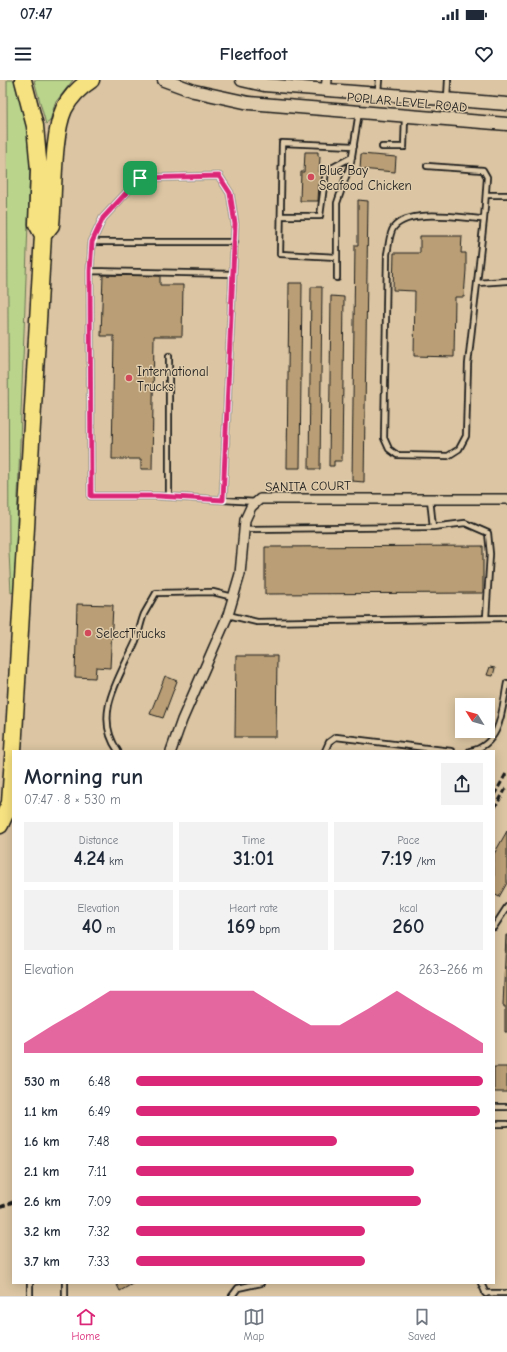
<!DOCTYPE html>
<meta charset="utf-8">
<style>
:root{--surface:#fff;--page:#f2f2f3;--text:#1f2937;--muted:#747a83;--line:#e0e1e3;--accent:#db2777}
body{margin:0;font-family:"Comic Neue",sans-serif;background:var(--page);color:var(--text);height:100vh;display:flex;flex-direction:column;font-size:15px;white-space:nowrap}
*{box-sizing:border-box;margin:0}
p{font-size:13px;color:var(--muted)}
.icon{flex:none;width:22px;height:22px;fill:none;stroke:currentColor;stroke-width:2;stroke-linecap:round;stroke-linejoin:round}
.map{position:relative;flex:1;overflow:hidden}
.details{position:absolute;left:12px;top:670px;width:483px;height:534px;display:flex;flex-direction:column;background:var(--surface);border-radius:0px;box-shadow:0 2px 10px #0003}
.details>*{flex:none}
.needle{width:26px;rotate:307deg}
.tools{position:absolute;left:455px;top:618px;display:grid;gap:8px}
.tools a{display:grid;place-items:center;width:40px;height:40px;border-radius:0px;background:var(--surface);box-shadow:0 2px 10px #0003;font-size:20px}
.pin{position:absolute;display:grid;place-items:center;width:34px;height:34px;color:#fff;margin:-17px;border-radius:8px;box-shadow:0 2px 6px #0006}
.round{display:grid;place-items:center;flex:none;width:42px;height:42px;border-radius:0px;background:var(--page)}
.headline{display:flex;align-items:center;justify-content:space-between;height:68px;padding:0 12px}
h1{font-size:22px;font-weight:800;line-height:30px}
.figures{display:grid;grid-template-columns:repeat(3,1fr);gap:6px;height:68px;padding:4px 12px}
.figures div{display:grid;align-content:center;border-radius:0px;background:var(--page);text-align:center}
.figures b{font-size:20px;font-weight:800}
.figures small{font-size:11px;font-weight:400}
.figures p{font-size:11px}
.chart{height:112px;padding:8px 12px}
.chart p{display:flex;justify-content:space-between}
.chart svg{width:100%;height:72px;margin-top:4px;fill:var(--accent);opacity:.7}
ul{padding:0 12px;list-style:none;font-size:13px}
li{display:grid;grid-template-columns:64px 48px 1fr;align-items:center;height:30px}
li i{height:10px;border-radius:5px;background:var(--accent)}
.status{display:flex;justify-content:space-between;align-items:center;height:28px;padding:0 20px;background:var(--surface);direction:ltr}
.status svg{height:11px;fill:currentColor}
header{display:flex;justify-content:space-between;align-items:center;height:52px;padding:0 12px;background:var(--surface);font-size:18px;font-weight:800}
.dock{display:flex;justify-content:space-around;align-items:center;height:56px;border-top:1px solid var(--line);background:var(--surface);font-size:11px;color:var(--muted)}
.dock a{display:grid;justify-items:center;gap:2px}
.dock .selected{color:var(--accent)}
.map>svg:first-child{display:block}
</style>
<div class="status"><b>07:47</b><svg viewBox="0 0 49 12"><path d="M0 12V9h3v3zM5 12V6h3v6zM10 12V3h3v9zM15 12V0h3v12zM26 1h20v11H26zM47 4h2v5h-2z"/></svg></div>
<header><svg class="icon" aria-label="menu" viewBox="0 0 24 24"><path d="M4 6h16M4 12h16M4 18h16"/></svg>Fleetfoot<svg class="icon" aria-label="heart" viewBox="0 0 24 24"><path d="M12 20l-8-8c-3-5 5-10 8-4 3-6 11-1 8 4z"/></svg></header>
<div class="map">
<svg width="507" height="1216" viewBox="0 0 507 1216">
<rect width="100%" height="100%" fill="#dbc5a2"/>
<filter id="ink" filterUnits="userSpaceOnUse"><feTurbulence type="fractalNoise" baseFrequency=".025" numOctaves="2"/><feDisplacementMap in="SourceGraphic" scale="8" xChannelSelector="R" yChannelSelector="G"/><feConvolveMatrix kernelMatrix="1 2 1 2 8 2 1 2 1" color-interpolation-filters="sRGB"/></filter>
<g filter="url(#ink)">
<path fill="#bad48c" stroke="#6b7854" d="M7 0H14C26 28 29 58 30 88L16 471 14 512 11 513 9 472Z
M34 0H73L55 23 50 41 46 44Z"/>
<path fill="#ba9f76" stroke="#1c1c1c" d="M305 72H318V76L320 77 319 92H322L321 103H319L318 121H300L301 92H304Z
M361 74 396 77 395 92 360 89Z
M358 120 368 121 364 402 352 401 355 165H358Z
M420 156H462L461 173H466V190L464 217H455L454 277 414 276 415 211 393 210 394 173H420Z
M103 195 160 196V205H183L182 256H154L152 389H141V379H112L114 256H101Z
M289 203H302L300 388H287Z
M311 207H322L320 389H309Z
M331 216 344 217 342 381H334V386H329Z
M483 466V513L265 514V467Z
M77 524 113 525 110 588 96 587 95 598 75 597Z
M236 576H277L276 657H235Z
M490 587 495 588 493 596 487 595Z
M165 596 177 601 163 638 150 634Z
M507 751V803L499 817 494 814V774Z
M506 855H507V952H505V926H503Z
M494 987H507V1012H494Z
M116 1203H134L120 1211Z"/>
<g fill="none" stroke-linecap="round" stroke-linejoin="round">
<defs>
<path id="service" d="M378 12 379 0
M447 18 448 0
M382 67H404L405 37
M427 86 483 90 487 97 484 139C461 138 410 128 394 147 389 153 389 166 387 174L384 358 389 369 397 375 448 376 459 369 466 356 468 284 477 203 507 201
M486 115H507
M281 136H320L326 91 352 77
M92 162H235
M337 177 280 174 282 63 354 66
M90 191 233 194
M337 198V123L351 82 359 32
M477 203 484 139
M169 276V416
M430 419 433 447 465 443 488 453 490 474 486 538
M223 420 235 144 230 113 219 96 140 98 103 138 92 162 90 191 91 416H158L256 422
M244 449 433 447
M228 535 257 542 507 538
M118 671C92 635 120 597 135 563 139 554 140 544 144 534 148 527 152 520 156 513L213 512 233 517
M325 671 329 662 336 657 451 671
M470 671C502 665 502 628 507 603
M494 847 507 827
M494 1027H507
M494 1044H507
M30 1203V1216
M481 1203 486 1214
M485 1213H507
M65 1216V1203
M232 1216 238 1208 261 1203"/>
<path id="minor" d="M326 10 327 0
M171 671 182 640 228 535 240 494 245 440 251 427 260 419H507"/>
<path id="secondary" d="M164 0 194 11 249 23 507 44
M242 0 264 5 507 24"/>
<path id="motorway" d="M43 155 51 145C54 115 52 55 64 29 70 17 80 7 91 0
M13 671 43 155 37 144 39 90 35 46 23 0
M0 745 10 723 13 677"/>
</defs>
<use href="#service" stroke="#1c1c1c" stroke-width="8"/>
<use href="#minor" stroke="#1c1c1c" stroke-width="12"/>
<use href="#secondary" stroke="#1c1c1c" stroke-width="15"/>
<use href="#motorway" stroke="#1c1c1c" stroke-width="19"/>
<use href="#service" stroke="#dfcbaa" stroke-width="4.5"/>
<use href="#minor" stroke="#dfcbaa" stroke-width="9"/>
<use href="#secondary" stroke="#dfcbaa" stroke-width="12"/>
<use href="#motorway" stroke="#f7e281" stroke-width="16"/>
<path stroke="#1c1c1c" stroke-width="3" stroke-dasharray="6 3" stroke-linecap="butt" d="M494 715 507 692
M494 729 507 707
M0 1127 13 1122"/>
</g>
</g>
<g fill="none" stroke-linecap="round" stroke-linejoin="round" filter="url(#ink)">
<defs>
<path id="route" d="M219 96 230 113 235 144 223 420 158 416H91L90 191 92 162 103 138 140 98Z"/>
</defs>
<use href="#route" stroke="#fff" stroke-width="8"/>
<use href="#route" stroke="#db2777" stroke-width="5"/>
</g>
<g fill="#d1495b" stroke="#dfcbaa" stroke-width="1.5">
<circle cx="311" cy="97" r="4"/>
<circle cx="129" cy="298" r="4"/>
<circle cx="88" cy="553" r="4"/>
</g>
<g text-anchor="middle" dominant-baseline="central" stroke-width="3" stroke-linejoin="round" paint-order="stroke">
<g font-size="13" fill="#1c1c1c" stroke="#dfcbaa">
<text transform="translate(407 22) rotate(5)">POPLAR LEVEL ROAD</text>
<text transform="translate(308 406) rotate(-1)">SANITA COURT</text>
</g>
<g font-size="13" fill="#1c1c1c" stroke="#dfcbaa" text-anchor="start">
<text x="319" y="90">Blue Bay<tspan x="319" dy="15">Seafood Chicken</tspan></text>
<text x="137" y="291">International<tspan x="137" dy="15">Trucks</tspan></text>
<text x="96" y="553">SelectTrucks</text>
</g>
</g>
</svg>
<div class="tools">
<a><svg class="needle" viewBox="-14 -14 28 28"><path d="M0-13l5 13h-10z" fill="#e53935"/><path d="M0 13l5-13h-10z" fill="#747a83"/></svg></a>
</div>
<div class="pin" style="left:140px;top:98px;background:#1e9e55"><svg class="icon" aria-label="arrive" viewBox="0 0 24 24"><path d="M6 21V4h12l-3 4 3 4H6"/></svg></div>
<section class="details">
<div class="headline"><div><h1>Morning run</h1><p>07:47 · 8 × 530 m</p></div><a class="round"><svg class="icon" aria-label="share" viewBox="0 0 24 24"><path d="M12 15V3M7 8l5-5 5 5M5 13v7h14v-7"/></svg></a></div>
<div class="figures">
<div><p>Distance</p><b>4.24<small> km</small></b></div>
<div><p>Time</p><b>31:01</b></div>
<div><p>Pace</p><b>7:19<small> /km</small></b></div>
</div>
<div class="figures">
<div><p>Elevation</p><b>40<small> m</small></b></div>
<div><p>Heart rate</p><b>169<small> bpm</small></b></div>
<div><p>kcal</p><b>260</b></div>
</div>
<div class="chart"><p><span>Elevation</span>263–266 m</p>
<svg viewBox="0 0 160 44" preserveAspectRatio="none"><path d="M0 44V38L10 27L20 17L30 6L40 6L50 6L60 6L70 6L80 6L90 17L100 27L110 27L120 17L130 6L140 17L150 27L160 38V44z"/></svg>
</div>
<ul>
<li><b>530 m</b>6:48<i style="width:100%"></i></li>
<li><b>1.1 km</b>6:49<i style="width:99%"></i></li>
<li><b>1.6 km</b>7:48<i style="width:58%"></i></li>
<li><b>2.1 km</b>7:11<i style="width:80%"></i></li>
<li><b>2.6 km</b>7:09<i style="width:82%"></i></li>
<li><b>3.2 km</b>7:32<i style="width:66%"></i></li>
<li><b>3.7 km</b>7:33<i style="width:66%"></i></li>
</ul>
</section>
</div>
<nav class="dock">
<a class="selected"><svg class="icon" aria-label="home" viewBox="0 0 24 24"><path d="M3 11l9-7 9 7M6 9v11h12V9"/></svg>Home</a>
<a><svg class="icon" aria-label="map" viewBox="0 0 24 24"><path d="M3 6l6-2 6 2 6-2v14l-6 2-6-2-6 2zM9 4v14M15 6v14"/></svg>Map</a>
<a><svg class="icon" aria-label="saved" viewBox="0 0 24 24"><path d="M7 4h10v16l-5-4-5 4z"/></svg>Saved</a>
</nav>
